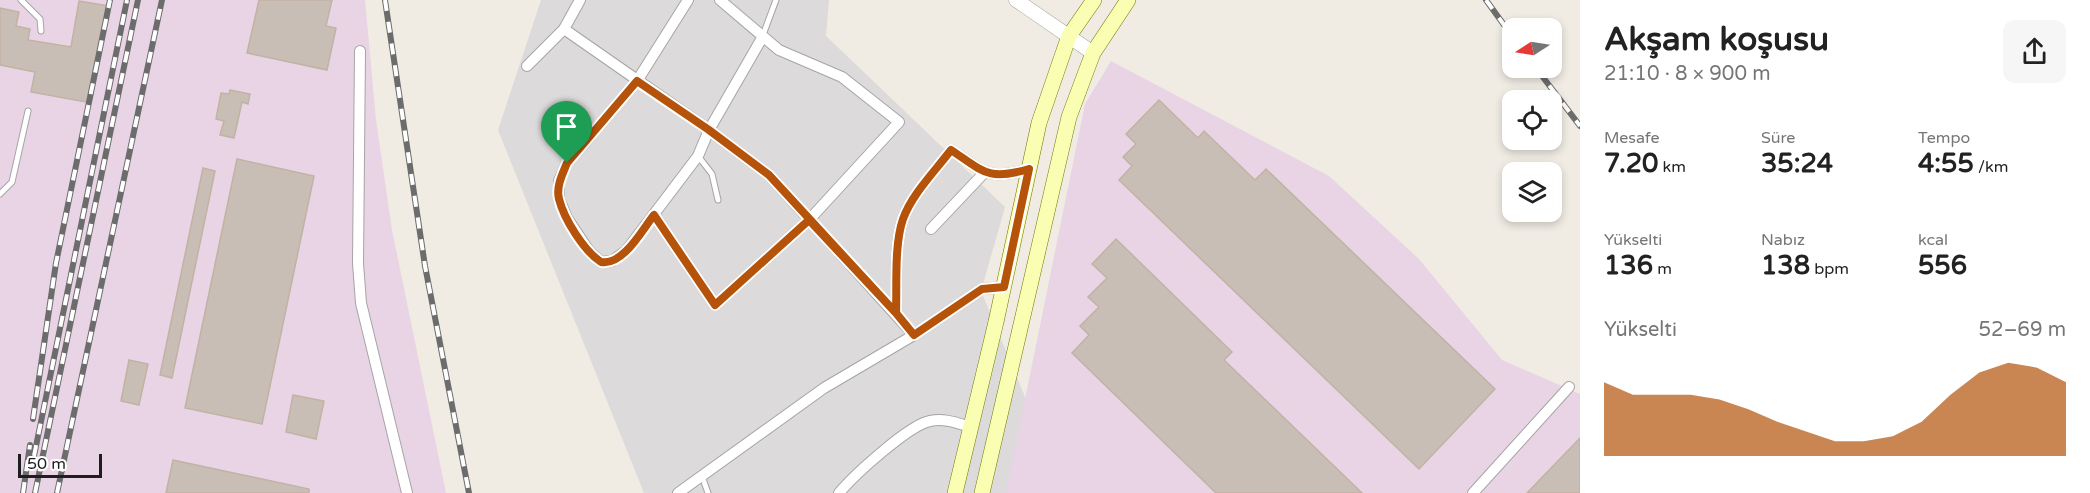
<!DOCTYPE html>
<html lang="tr">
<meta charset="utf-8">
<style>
:root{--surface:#fff;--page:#f6f6f6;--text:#222;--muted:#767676;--accent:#b45309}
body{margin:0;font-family:"Varela Round",sans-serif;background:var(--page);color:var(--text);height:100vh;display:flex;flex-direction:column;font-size:22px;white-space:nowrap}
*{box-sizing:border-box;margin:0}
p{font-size:20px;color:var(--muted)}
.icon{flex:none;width:33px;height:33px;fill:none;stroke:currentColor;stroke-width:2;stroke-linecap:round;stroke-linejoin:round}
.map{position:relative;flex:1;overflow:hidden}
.details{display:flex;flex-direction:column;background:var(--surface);width:510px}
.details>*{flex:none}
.needle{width:39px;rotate:258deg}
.controls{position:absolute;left:1502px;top:18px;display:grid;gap:12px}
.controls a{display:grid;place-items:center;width:60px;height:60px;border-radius:12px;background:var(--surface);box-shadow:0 3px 9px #0003;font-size:30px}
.scale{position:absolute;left:18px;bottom:15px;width:84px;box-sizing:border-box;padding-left:6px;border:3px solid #1e1e1e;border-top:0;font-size:16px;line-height:21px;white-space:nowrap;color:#1e1e1e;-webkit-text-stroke:4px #fff;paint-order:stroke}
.pin{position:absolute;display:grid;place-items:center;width:51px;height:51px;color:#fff;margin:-62px -26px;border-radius:50% 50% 50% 0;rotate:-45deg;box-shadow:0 0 6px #0007}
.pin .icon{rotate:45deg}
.round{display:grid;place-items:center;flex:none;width:63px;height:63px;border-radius:12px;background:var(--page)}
.headline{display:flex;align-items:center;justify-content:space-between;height:102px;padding:0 24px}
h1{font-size:33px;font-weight:700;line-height:45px}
.figures{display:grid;grid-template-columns:repeat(3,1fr);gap:9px;height:102px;padding:6px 24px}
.figures div{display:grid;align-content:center}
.figures b{font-size:26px;font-weight:700}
.figures small{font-size:16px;font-weight:400}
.figures p{font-size:16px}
.chart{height:168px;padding:12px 24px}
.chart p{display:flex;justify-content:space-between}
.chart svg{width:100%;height:108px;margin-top:6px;fill:var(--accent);opacity:.7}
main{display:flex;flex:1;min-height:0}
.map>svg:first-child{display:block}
</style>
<main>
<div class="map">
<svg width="1580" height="493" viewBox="0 0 1580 493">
<rect width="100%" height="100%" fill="#f0ebe3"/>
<path fill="#dcdada" d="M541 0H829L826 36 1005 207 981 291 1040 433 1010 493H644L498 130Z"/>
<path fill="#e9d4e5" d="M0 0H365L376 120 392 230 446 493H0Z
M1111 61 1329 176 1419 259 1502 360 1580 394V493H1006L1085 104Z"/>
<path fill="#c8beb6" stroke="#c2b2a4" stroke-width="1.5" d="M259 0H332L326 26 336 28 327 70 247 53Z
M79 1 110 6 91 103 31 92 35 72 0 65V8L19 12 16 26 30 29 28 40 71 47Z
M230 90 250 94 248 104 242 102 234 138 220 135 224 121 216 119 221 93 229 94Z
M1159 100 1198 138 1204 131 1255 180 1266 169 1495 389 1419 469 1119 180 1132 166 1123 157 1136 144 1126 134Z
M237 159 314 176 262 424 185 408Z
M203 168 215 171 172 378 160 375Z
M1116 239 1232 352 1224 360 1362 493H1216L1072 353 1089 335 1080 326 1099 307 1088 297 1107 278 1092 264Z
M129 360 148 364 139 405 121 401Z
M293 395 324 401 316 439 286 432Z
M1580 438V493H1527Z
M173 460 309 489V493H166Z"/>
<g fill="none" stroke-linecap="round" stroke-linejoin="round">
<defs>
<path id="service" d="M21 0 40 19 41 31
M763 35 776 0
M698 156 712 174 718 200
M0 194 12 182 28 111
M702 476 708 493"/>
<path id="minor" d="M688 0 637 81 567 163 559 181V199L567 218 589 251 601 262 612 261 626 251 698 156 709 130 762 38
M564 29 709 130 769 175 914 335
M360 51 358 263 361 303 407 493
M527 66 564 29 580 0
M654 215 715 305 809 220 899 122 842 77 779 50 720 0
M931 229 984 173
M896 313C897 285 894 245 903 219 912 194 935 171 951 150 984 172 988 181 1029 169
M678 493 824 388 914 335 982 289 1004 287
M839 493C854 475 909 425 930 421 945 418 957 423 971 427
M1473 493 1569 387"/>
<path id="tertiary" d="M1016 0 1093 53"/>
<path id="secondary" d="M955 493 996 322 1039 123 1069 36 1094 0
M982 493 1069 117 1093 53 1128 0"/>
</defs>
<use href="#service" stroke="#a5a5a5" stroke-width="7"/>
<use href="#minor" stroke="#a5a5a5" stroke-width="12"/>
<use href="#tertiary" stroke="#a5a5a5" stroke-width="15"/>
<use href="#secondary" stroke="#6b7900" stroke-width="16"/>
<use href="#service" stroke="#fff" stroke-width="5"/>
<use href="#minor" stroke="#fff" stroke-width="10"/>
<use href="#tertiary" stroke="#fff" stroke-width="14"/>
<use href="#secondary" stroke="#fafeb2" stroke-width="15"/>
<defs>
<path id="rail" d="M385 0 425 266 469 493
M1486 0 1512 36
M1536 68 1580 126
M33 419 56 263 110 0
M34 456 127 0
M23 493 30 445
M35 493 138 0
M57 493 162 0"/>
</defs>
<use href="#rail" stroke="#6c6c6c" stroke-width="6"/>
<use href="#rail" stroke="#fff" stroke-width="4" stroke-dasharray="11" stroke-linecap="butt"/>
</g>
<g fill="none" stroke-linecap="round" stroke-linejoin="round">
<defs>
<path id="route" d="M567 163 637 81 709 130 769 175 896 313 914 335 982 289 1004 287 1029 169C988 181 984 172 951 150 935 171 912 194 903 219 894 245 897 286 896 313L809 220 715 305 654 215C642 230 623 266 601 262 584 251 564 219 559 199 556 187 562 175 567 163"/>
</defs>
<use href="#route" stroke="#fff" stroke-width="12"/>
<use href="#route" stroke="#b45309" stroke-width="8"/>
</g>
</svg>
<div class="controls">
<a><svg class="needle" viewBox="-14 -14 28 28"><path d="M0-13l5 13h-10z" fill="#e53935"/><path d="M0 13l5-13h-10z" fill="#767676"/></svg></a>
<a><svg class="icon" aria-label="locate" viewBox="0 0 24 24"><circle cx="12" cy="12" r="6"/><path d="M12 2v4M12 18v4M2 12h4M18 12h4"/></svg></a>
<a><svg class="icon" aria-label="layers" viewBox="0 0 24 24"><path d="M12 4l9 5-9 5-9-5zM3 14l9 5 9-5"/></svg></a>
</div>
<div class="scale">50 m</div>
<div class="pin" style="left:567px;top:163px;background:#1e9e55"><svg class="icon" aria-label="arrive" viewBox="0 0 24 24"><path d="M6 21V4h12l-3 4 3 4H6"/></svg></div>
</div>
<section class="details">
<div class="headline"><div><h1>Akşam koşusu</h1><p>21:10 · 8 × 900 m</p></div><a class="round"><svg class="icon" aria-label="share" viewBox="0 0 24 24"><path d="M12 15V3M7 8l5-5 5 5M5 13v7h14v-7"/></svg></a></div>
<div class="figures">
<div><p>Mesafe</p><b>7.20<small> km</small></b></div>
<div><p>Süre</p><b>35:24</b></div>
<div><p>Tempo</p><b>4:55<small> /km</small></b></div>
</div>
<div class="figures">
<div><p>Yükselti</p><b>136<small> m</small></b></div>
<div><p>Nabız</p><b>138<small> bpm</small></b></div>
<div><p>kcal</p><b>556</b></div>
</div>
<div class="chart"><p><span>Yükselti</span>52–69 m</p>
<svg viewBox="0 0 160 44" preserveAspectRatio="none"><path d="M0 44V14L10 19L20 19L30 19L40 21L50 25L60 30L70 34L80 38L90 38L100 36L110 30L120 19L130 10L140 6L150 8L160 14V44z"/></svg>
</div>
</section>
</main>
